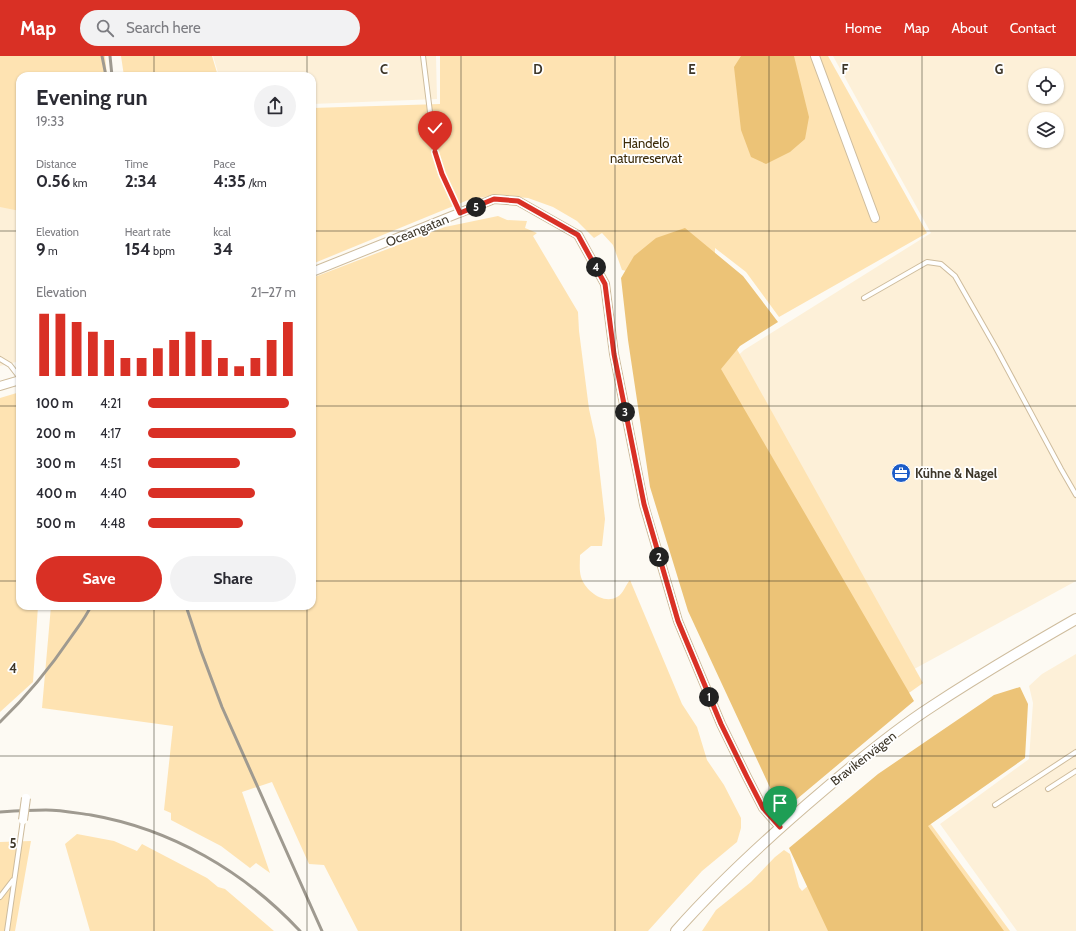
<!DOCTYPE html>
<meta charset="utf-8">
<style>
:root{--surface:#fff;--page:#f2f2f3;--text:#2b2b33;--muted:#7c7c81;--accent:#d93025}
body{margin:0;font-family:Cabin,sans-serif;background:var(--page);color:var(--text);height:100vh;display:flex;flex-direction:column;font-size:15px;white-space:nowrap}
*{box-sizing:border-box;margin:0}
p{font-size:13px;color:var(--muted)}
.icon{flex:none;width:22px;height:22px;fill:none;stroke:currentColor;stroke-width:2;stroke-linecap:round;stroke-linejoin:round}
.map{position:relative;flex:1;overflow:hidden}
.drawer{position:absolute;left:16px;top:16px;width:300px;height:538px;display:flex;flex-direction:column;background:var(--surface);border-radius:12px;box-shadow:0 1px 3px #0004}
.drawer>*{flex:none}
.fabs{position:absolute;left:1028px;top:12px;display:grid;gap:8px}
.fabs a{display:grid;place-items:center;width:36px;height:36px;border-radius:50%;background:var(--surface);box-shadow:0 1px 3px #0004;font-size:20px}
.pin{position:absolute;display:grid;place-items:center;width:34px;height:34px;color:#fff;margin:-41px -17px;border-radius:50% 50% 50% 0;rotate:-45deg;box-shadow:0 0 4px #0007}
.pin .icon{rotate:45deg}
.km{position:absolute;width:20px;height:20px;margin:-10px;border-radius:50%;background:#222;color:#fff;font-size:11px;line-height:20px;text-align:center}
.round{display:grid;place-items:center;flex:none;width:42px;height:42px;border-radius:21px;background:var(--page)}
.head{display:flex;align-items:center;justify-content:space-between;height:68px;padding:0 20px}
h1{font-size:22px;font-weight:700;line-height:30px}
.figures{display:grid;grid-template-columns:repeat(3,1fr);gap:6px;height:68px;padding:4px 20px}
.figures div{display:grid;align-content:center}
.figures b{font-size:17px;font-weight:700}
.figures small{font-size:11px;font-weight:400}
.figures p{font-size:11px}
.chart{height:112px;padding:8px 20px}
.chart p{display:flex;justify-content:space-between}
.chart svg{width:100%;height:72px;margin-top:4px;stroke:var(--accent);stroke-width:6}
.primary-button{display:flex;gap:8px;margin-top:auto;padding:8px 20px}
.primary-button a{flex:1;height:46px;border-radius:24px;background:var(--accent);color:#fff;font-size:16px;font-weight:700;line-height:46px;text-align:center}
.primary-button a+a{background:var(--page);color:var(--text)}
ul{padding:0 20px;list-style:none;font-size:13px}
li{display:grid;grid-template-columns:64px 48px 1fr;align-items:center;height:30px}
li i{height:10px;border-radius:5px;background:var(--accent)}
header{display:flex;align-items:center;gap:24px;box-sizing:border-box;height:56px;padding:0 20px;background:var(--accent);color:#fff}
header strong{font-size:19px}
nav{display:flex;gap:22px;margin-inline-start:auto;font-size:14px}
.search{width:280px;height:36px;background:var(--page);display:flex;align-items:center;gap:10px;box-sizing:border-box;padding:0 14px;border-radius:22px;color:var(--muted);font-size:15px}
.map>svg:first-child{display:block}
</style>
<header>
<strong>Map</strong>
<div class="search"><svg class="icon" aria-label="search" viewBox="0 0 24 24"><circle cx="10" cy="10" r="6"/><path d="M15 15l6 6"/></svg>Search here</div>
<nav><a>Home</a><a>Map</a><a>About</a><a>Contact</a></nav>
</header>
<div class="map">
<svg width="1076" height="875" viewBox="0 0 1076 875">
<rect width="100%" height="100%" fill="#fdfaf3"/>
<path fill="#fdf0d8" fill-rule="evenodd" d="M213 0H436L437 43 312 48V20H219Z
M833 0H1076V525L905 618 727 310 744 294 931 177ZM1035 19H1057V41H1035ZM1035 63H1057V85H1035Z
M0 141 20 147V305L0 310Z
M1076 598V875H1017L940 768 1029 703 1033 647 1029 630 1042 618Z"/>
<path fill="#fee3b2" d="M0 0H105L107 20H20V155L0 151Z
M121 0H212L218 20H124Z
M440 0H828L927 177 779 261 746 216 715 192 714 252 923 627 782 727 640 218 622 214 613 189 602 177 594 182 577 165 553 151 528 142 495 139 468 144 312 208V52L440 48Z
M498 160 507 164 527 165 525 172 537 177 533 180 578 256 579 275 589 353 596 384 605 463 602 490H591L580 499C580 506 579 514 581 521 585 534 603 549 617 541 623 538 625 530 630 524L682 648 697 671 707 704 724 729 741 762V772L737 786 702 815 648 875H358L324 809 309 808 272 726 242 736 270 817 256 807 250 812 221 790 171 764V757L164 754 173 670 42 652 51 550H312V222L445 171Z
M20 336V550H38L33 626 0 656V342Z
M910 740 1010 875H702L716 854 751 826 775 801 784 794 790 798 799 831 802 835Z
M77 778 114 785 137 795 142 788 207 822 218 831 225 833 274 875H90L65 788Z
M31 785 15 875H0V786Z"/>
<path fill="#ecc377" d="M741 0H794L809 61 805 83 790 96 766 108 751 101 741 74 734 11Z
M685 172 743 220 778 266 740 290 721 313 914 645 791 748 773 738 688 555 650 431 628 284 621 222 634 200 656 182Z
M1020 631 1028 648 1025 702 928 770 1004 875H828L789 792 878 718 994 639Z"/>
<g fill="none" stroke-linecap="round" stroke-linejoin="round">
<defs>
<path id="service" d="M423 0 435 96 442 118 459 157
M864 242 927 206 941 208 955 220 996 292 1061 413 1076 439
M0 303 10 309 20 322
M1048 733 1076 715
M995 749 1076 696
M0 841 13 824
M7 875 23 764"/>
<path id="minor" d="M815 0 875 162
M312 216 494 143 518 145 578 179 605 228 614 298 644 449 678 565 721 668 747 721 763 752 780 771
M0 330 20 324"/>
<path id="tertiary" d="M676 875C722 823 773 777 825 733 859 704 894 675 931 651 978 620 1027 591 1076 563"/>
</defs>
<use href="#service" stroke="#cebc9d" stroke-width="6"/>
<use href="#minor" stroke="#cebc9d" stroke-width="10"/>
<use href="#tertiary" stroke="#cebc9d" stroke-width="12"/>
<use href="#service" stroke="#fff" stroke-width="4"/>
<use href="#minor" stroke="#fff" stroke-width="8"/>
<use href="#tertiary" stroke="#fff" stroke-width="10"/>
<path stroke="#9f9a90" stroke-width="3" d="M102 0 106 20
M110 0 112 20
M186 550 201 595 222 651 322 875
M0 666C27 640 50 612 71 581 78 571 86 561 91 550
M0 756C15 755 30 754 46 754 61 754 76 757 91 759 171 773 244 815 300 875"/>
<defs>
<path id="minor-bridge" d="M23 764 26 742"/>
</defs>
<use href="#minor-bridge" stroke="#cebc9d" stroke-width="10" stroke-linecap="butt"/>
<use href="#minor-bridge" stroke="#fff" stroke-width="8"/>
</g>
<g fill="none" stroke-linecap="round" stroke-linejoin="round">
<defs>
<path id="route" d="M435 96 442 118 460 157 494 143 518 145 578 179 605 228 614 298 644 448 678 565 721 668 747 721 763 752 780 771"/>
</defs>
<use href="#route" stroke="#fff" stroke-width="8"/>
<use href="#route" stroke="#d93025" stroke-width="5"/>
</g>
<path fill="none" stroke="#3d3629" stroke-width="1" stroke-opacity="0.55" d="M154 0V20M307 0V20M461 0V875M615 0V875M769 0V875M922 0V875M0 175H20M312 175H1076M0 350H20M312 350H1076M0 525H20M312 525H1076M154 550V875M307 550V875M0 700H1076"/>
<defs>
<symbol id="office-disc" viewBox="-11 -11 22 22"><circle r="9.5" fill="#1c5cc8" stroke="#fff"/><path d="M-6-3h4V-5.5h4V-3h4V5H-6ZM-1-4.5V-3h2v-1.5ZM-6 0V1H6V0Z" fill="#fff"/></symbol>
</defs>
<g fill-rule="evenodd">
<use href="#office-disc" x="890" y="406" width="22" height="22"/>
</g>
<g text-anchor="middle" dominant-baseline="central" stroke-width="3.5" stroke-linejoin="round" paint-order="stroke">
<g font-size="13" fill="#3c2b09" stroke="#fff">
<text x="646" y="87">Händelö<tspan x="646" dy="15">naturreservat</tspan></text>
</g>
<g font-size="13" fill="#3d3629" stroke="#fff">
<text transform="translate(417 174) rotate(-22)">Oceangatan</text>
<text transform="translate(863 702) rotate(-38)">Bravikenvägen</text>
</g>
<g font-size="13" font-weight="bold" fill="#3d3629" stroke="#fff" text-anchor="start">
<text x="915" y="417">Kühne &amp; Nagel</text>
</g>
</g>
<g font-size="13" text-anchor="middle" font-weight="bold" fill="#3d3629" stroke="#fff" stroke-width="3.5" stroke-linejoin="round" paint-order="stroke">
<text x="384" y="18">C</text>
<text x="538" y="18">D</text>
<text x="692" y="18">E</text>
<text x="845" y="18">F</text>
<text x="999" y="18">G</text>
<text x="13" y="617">4</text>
<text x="13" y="792">5</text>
</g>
</svg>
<div class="fabs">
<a><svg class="icon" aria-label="locate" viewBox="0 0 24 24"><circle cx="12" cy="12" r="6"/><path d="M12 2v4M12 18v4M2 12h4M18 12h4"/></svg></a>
<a><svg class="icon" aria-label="layers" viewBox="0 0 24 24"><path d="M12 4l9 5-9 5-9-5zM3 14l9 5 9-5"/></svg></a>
</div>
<div class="pin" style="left:780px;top:771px;background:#1e9e55"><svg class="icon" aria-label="arrive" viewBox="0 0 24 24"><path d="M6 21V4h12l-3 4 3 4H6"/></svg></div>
<div class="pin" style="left:435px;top:96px;background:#d93025"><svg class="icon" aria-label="check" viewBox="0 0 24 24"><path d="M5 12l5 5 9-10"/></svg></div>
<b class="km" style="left:709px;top:641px">1</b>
<b class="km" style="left:659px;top:501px">2</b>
<b class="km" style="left:625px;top:356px">3</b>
<b class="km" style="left:596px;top:211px">4</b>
<b class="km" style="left:476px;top:151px">5</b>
<section class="drawer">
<div class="head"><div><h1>Evening run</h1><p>19:33</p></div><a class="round"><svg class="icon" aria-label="share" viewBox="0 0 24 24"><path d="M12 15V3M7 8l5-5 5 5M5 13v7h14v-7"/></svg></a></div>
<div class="figures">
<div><p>Distance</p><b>0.56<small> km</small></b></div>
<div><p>Time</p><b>2:34</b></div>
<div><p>Pace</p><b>4:35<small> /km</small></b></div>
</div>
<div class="figures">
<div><p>Elevation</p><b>9<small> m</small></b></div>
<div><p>Heart rate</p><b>154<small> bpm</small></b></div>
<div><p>kcal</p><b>34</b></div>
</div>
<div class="chart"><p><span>Elevation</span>21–27 m</p>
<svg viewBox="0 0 160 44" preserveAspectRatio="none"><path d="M5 44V6M15 44V6M25 44V11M35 44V17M45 44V22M55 44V33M65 44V33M75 44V27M85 44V22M95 44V17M105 44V22M115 44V33M125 44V38M135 44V33M145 44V22M155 44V11"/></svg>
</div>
<ul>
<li><b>100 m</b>4:21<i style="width:95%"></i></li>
<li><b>200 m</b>4:17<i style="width:100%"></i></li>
<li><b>300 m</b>4:51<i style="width:62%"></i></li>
<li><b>400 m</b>4:40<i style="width:72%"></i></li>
<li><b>500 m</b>4:48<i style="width:64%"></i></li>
</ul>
<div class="primary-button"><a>Save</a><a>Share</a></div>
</section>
</div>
